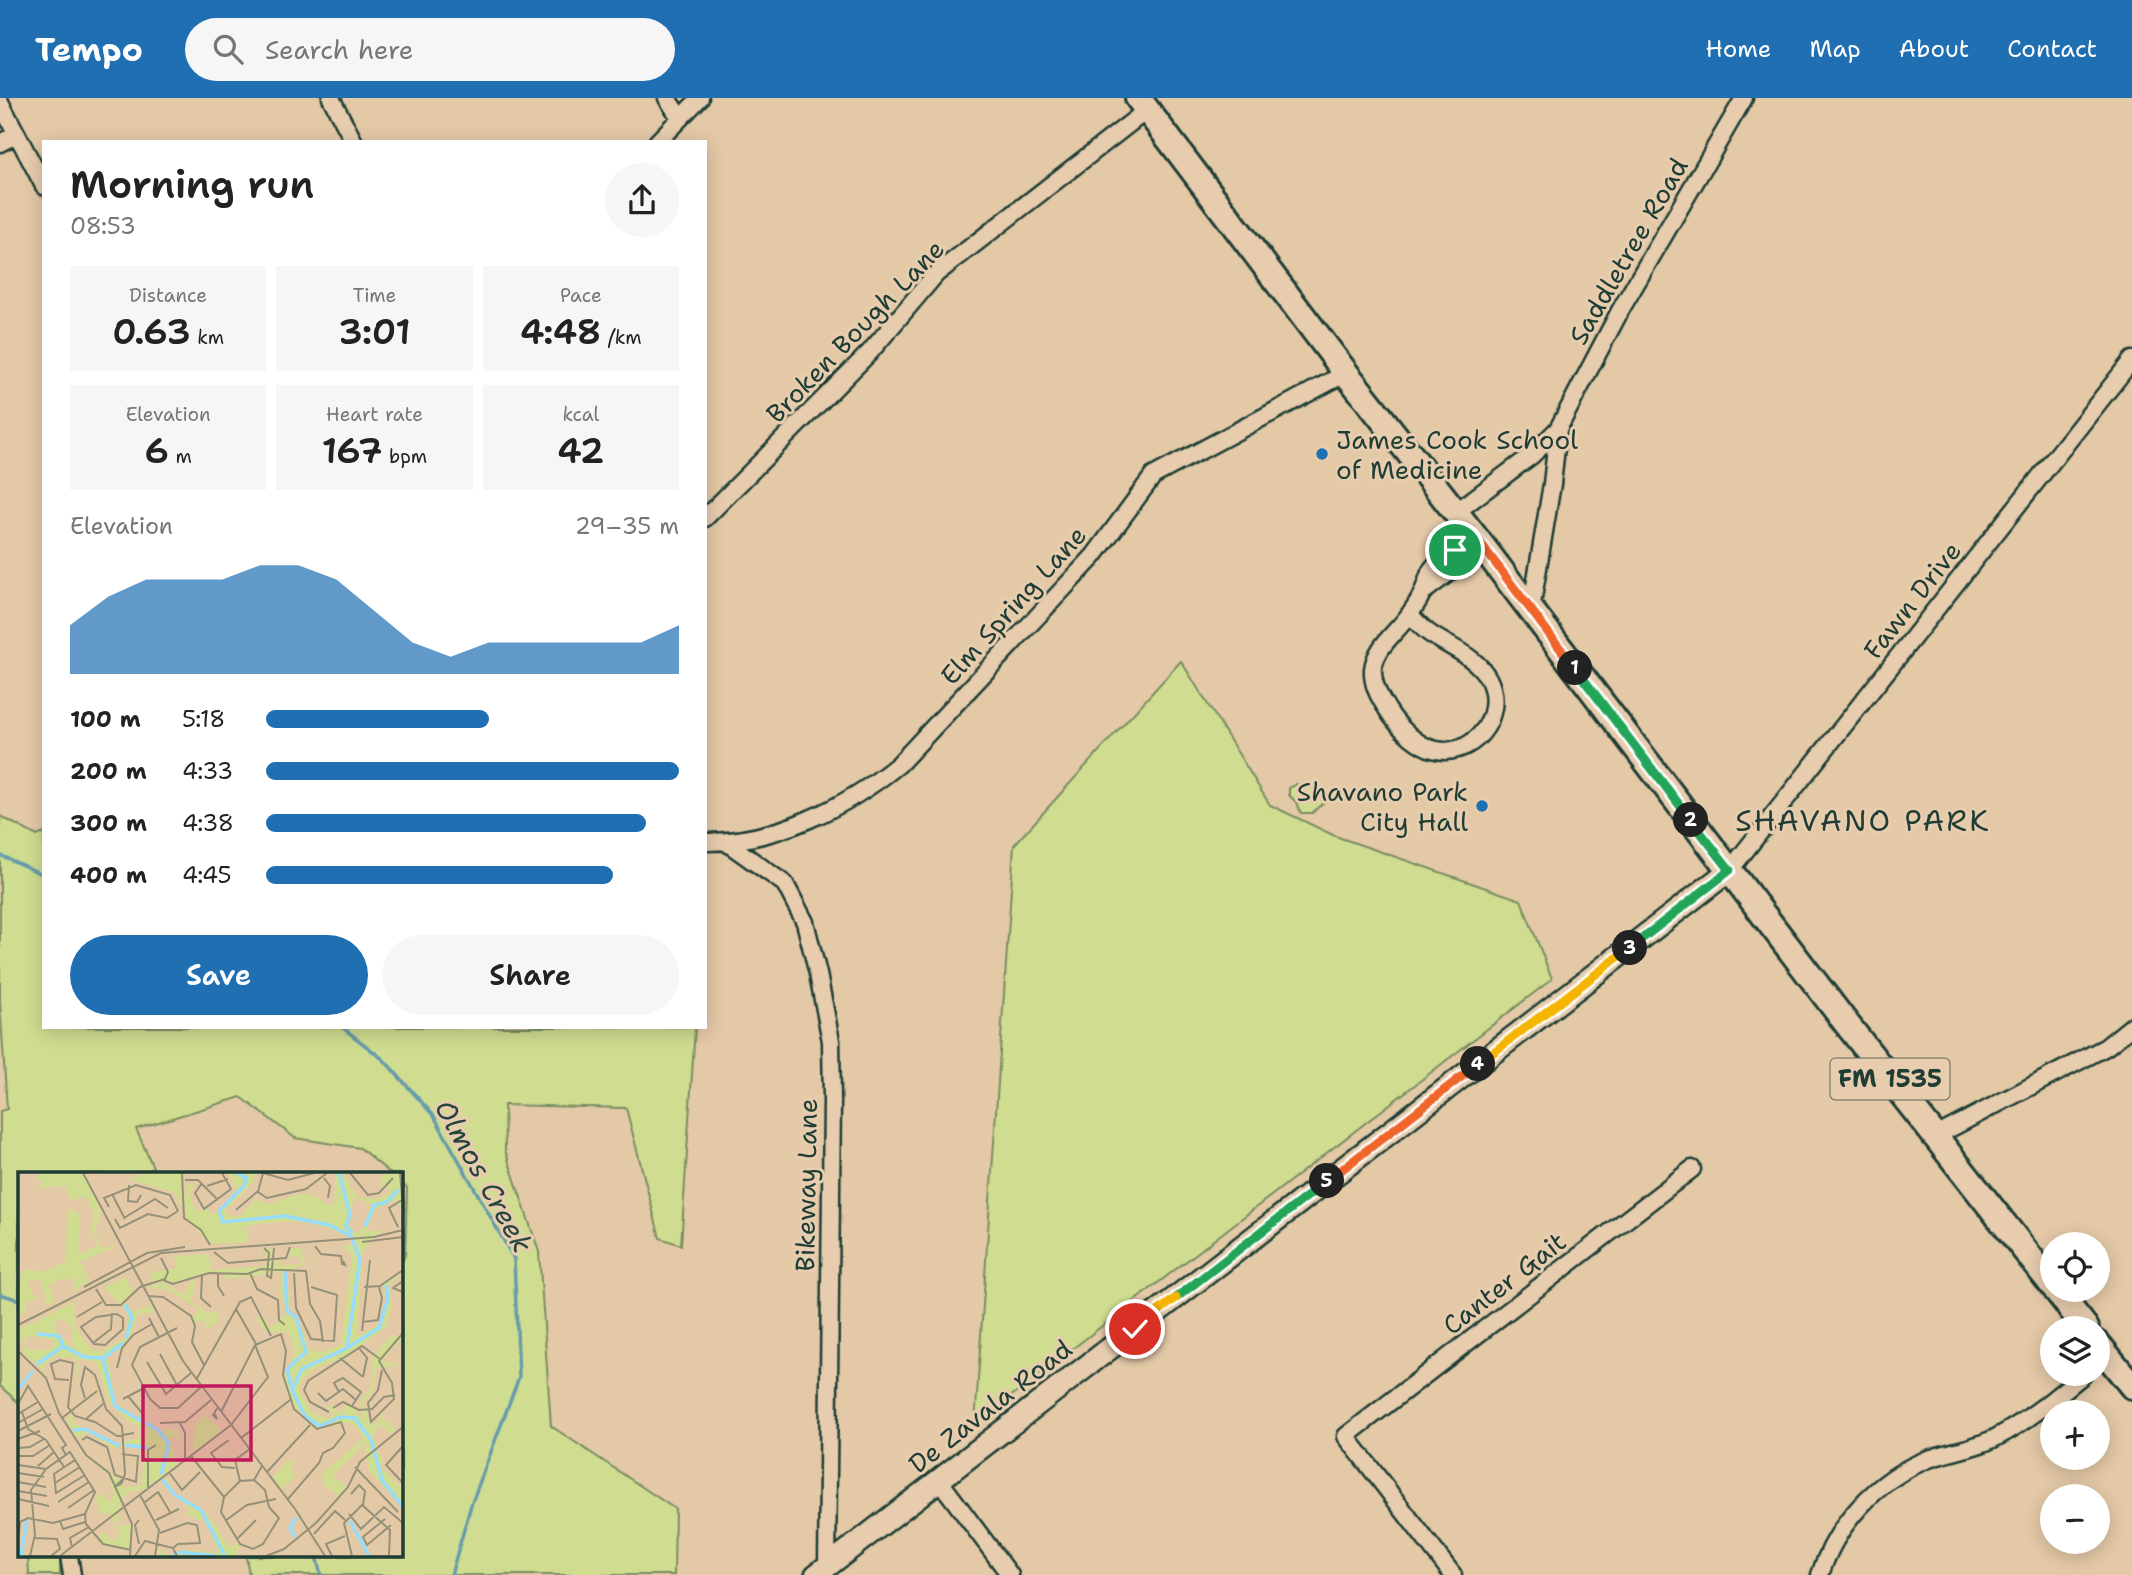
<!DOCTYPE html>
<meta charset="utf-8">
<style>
:root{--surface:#fff;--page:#f6f6f6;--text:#222;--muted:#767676;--accent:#1f6fb2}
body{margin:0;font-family:"Shantell Sans",sans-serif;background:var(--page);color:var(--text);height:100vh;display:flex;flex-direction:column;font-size:26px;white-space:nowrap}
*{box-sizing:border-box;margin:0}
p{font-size:23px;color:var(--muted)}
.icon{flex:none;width:38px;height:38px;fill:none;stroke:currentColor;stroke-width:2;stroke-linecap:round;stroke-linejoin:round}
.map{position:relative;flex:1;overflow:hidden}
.sheet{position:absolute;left:42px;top:42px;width:665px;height:889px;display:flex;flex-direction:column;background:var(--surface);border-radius:0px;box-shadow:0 4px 18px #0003}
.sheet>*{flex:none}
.buttons{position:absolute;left:2040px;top:1134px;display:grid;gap:14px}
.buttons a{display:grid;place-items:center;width:70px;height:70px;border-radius:50%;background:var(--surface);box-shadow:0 4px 18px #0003;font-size:35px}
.pin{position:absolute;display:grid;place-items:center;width:60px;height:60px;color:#fff;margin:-30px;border:4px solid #fff;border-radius:50%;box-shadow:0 2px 7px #0007}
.km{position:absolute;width:35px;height:35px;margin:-18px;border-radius:50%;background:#222;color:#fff;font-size:19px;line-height:35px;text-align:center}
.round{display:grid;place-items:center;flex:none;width:74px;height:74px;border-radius:37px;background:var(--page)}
.headline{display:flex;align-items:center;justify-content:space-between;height:119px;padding:0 28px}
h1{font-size:38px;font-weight:600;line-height:52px}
.stats{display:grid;grid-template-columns:repeat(3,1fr);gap:10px;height:119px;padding:7px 28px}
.stats div{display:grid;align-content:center;border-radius:0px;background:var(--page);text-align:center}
.stats b{font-size:35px;font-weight:600}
.stats small{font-size:19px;font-weight:400}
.stats p{font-size:19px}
.chart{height:196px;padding:14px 28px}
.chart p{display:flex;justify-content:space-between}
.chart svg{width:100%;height:126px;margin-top:7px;fill:var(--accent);opacity:.7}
.action{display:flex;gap:14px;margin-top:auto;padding:14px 28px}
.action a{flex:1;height:80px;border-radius:42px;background:var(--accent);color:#fff;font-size:28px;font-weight:600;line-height:80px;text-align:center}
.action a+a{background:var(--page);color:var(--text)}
ul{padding:0 28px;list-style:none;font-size:23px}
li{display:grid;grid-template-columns:112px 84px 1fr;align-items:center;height:52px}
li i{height:18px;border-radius:9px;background:var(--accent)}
header{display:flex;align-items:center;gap:42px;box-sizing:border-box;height:98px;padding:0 35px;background:var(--accent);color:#fff}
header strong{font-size:33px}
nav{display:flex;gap:38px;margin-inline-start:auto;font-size:24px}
.search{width:490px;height:63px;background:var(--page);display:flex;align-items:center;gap:18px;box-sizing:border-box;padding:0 24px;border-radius:38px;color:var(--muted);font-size:26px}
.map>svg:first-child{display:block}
</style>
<header>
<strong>Tempo</strong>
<div class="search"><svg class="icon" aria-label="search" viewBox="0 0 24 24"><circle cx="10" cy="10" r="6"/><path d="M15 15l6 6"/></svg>Search here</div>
<nav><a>Home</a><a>Map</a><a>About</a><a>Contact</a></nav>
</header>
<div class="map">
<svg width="2132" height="1477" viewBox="0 0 2132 1477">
<rect width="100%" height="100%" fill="#e4c9a7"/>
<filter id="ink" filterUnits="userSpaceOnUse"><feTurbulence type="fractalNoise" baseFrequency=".0143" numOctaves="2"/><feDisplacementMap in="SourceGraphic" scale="14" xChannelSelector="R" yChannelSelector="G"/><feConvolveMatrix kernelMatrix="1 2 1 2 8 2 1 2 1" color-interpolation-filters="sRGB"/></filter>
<g filter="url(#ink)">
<path fill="#d0dd90" stroke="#788d62" stroke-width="2" d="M1181 563 1270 707 1335 738 1521 802 1552 881 975 1326 1014 747Z
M1297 686 1304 690 1312 688 1324 704 1312 715H1301L1297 705 1289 697V690Z
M0 718 37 738 44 735V929H695L681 1147 660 1140 626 1010 504 1007 505 1052 539 1154 551 1328 675 1411 674 1477H249L246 1458H401V1166L405 1157 407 1090 401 1085V1076H391L360 1050 295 1040 241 999 136 1031 153 1069 144 1076H19V1305L0 1288V1013L7 1011 0 903Z
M28 1458H60V1477H29Z"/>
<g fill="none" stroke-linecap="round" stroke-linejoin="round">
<path stroke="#679cab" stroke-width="3.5" d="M0 757 44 777
M342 929 384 962 434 1018 514 1161 519 1279 471 1407 451 1477
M0 1196 19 1202
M316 1458 321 1477"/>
<defs>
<path id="minor" d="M331 0 354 44
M667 0 680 20
M0 4 44 88
M657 44 700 0
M0 45 17 36
M1456 414 1532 357 1558 331 1621 211 1744 0
M705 420 870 254 936 176 1147 12
M1423 494 1483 449
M1531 512 1552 386 1558 331
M1410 517C1416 523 1422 530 1429 535 1449 549 1476 558 1488 580 1508 618 1471 665 1429 650 1412 643 1396 626 1387 611 1379 599 1372 586 1373 571 1376 547 1399 533 1411 514 1416 507 1421 499 1424 491 1427 485 1428 477 1432 471 1441 460 1462 447 1474 437
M705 744C774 745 847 709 899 666L1094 458 1153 378 1346 275
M726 744 785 786 805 824 818 876 831 943 832 1002 827 1469
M1730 772 2132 262
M1936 1038 2106 949 2132 928
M939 1382 1010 1477
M69 1458 72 1477
M1453 1477 1346 1338 1692 1071
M1820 1477C1836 1426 1877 1382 1926 1362 1949 1353 1975 1351 1997 1339 2029 1322 2057 1298 2084 1276"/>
<path id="secondary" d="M816 1477 1730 772"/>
<path id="primary" d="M1138 0 1346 275 1483 449 1846 925 2053 1188
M2056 1192 2086 1230
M2098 1246 2132 1288"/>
</defs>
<use href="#minor" stroke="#1f3d34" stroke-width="21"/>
<use href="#secondary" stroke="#1f3d34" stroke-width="26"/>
<use href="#primary" stroke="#1f3d34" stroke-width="30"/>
<use href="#minor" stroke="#e7ccae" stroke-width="16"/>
<use href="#secondary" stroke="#e7ccae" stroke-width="21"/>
<use href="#primary" stroke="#e7ccae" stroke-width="24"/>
</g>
</g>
<g fill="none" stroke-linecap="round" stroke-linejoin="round" filter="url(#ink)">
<defs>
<path id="split-1" d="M1455 452 1474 437 1575 570"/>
<path id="split-2" d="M1575 570 1691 722"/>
<path id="split-3" d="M1630 850 1730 772 1691 722"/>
<path id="split-4" d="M1478 966 1630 850"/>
<path id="split-5" d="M1327 1083 1478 966"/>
<path id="split-6" d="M1176 1200 1327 1083"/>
<path id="split-7" d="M1135 1231 1176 1200"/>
</defs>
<use href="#split-1" stroke="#fff" stroke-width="14"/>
<use href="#split-2" stroke="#fff" stroke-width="14"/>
<use href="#split-3" stroke="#fff" stroke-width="14"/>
<use href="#split-4" stroke="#fff" stroke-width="14"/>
<use href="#split-5" stroke="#fff" stroke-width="14"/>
<use href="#split-6" stroke="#fff" stroke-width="14"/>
<use href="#split-7" stroke="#fff" stroke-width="14"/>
<use href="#split-1" stroke="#f0652b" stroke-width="9"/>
<use href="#split-2" stroke="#22a559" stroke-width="9"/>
<use href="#split-3" stroke="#22a559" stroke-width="9"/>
<use href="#split-4" stroke="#f5b400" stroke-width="9"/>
<use href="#split-5" stroke="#f0652b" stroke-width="9"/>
<use href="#split-6" stroke="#22a559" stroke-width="9"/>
<use href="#split-7" stroke="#f5b400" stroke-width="9"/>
</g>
<g fill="#1f6fb2" stroke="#e7ccae" stroke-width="2.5">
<circle cx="1322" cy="356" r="7"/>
<circle cx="1482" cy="708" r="7"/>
</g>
<g text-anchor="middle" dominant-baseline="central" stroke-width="6" stroke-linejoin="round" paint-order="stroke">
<rect fill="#e7ccae" stroke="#5b6859" stroke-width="2" x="1830.5" y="960.5" width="119" height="41" rx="5"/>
<g font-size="24" font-weight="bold" fill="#1f3d34">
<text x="1890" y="981">FM 1535</text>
</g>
<g font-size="26" fill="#1f3d34" stroke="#e7ccae">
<text transform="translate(1628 153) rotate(-60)">Saddletree Road</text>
<text transform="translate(855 233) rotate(-46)">Broken Bough Lane</text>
<text transform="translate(1912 502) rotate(-52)">Fawn Drive</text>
<text transform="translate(1013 507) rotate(-48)">Elm Spring Lane</text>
<text transform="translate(806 1087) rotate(-89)">Bikeway Lane</text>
<text transform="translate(1504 1185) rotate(-38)">Canter Gait</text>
<text transform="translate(990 1308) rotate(-38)">De Zavala Road</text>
</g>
<g font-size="26" fill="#1f3d34" stroke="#e7ccae" text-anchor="start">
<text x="1336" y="341">James Cook School<tspan x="1336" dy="30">of Medicine</tspan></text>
<text x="1468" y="693" text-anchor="end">Shavano Park<tspan x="1468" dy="30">City Hall</tspan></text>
</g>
<g font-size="28" font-style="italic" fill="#25453e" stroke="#e7ccae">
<text transform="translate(484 1078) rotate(61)">Olmos Creek</text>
</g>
<g font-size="30" letter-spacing="2" fill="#1f3d34" stroke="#e7ccae">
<text x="1863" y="722">SHAVANO PARK</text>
</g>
</g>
<g transform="translate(18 1074)">
<rect width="385" height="385" fill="#e4c9a7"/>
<path d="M26 1H66L83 40 76 60 85 76 101 73 62 90 71 108 56 120 55 107H39L33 114 29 109 37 129 29 134 22 107 10 109 16 124H21L8 131V145L5 140 0 149 3 98 28 99 48 89 49 40 54 37 61 43V83L80 73 73 58 77 44 68 25 52 28 47 14 19 16 25 9 17 5ZM126 1H163L164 37 156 20 111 8ZM210 1H238L234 12 206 40 221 46 237 27 251 32 280 22 296 23 310 33 316 32 318 1H325L339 25 360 27 373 19 362 14 365 1H385V41L378 27 357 38 348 59 364 58 344 80 339 164 361 153 369 124 365 122 364 120 368 121 366 112 385 99 371 113 374 131 368 155 330 184 297 196 284 208 281 218 294 241 310 246 317 242 309 236 313 232 322 241 329 232 339 238 344 249 343 229 354 213V186L373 164 385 165 364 189 383 193 357 196 356 216 345 232 355 255 366 240 365 251 385 227 369 248 377 258 372 262 364 252 354 263 365 289 362 295 385 317V337L350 297 347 271 315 304 329 315 321 325 307 313 304 302 346 266 333 250 299 257 276 235 266 204 277 182 271 161 247 159 238 146 246 145 252 156 268 142 262 118 264 100 208 107V101L193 100 156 110H134L133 100 158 96 156 84 190 82 194 98 250 94 248 79 238 78 256 77 255 87H261L262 93 284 92 283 86 271 83 273 76H283L287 91 286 93 277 94 276 100 269 98 266 110 272 125 270 139 280 148 292 178 303 180 323 173 334 84 324 74 333 73 332 64 295 51 266 49 228 54 230 70 191 72 168 46 166 25 170 13 177 11 171 23 179 40 188 37 197 43 219 18ZM336 26 353 32 344 59 336 60 331 52ZM107 105 116 121 102 132 86 115ZM178 108 173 130 189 141 199 140 200 150 189 157 186 148 177 151 175 145 181 137 149 117 127 116 145 110 166 123 173 109ZM56 130 57 155 74 178 85 179 107 165 111 143 103 134 108 131 116 140 133 133 136 140 119 143 113 164 102 178 89 182 98 232 142 258H161L160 272 157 265H151L159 292 126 318 114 319 103 327 99 342 103 348 99 350 101 354 113 352 112 377 87 372 81 364 87 360 94 369 102 361 91 339 85 343 80 338 81 331 76 329 83 320 68 297 90 330 96 322 90 303 69 285 105 311 104 315 123 314 127 280 121 275H104L105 270 126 265 125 257 109 249 90 228 78 190 62 187 58 233 60 188 39 184 28 191 26 198 5 182 6 166 0 168V158ZM40 147 52 151 55 176 36 157ZM17 157 18 164 36 169 32 178 8 177V165L17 164ZM54 242 56 251 102 275 96 277 71 261 59 265 49 248ZM185 242 204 258 175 281 177 252ZM270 288 277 293 273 298 278 304 264 317 255 305ZM147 305 157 321 188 340 211 375 221 372 219 384H145L138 380 139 377 151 383 163 378 200 380 188 350 166 343 172 340 167 332 145 314Z" fill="#d0dd90" fill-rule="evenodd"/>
<path fill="none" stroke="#97dcfa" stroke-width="3.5" d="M321 1 332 43 328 54 334 61M201 39 205 50 267 44 311 53 333 64 342 87 329 176 284 197 274 218 287 244 302 254 322 245 337 246 353 268 364 308 385 335M201 39 226 14 228 6 219 1M347 54 356 33 369 30 380 18M267 99 269 139 278 145 288 180 269 197 274 218M107 133 114 145 108 167M20 162 41 164 45 174 66 185 85 186 97 234 140 258 151 272 143 302M329 176 361 156 370 126 368 113M85 186 105 171M19 192 45 174M0 217 15 199M56 258 67 257 102 274M108 273 130 276M144 307 157 323 183 338 207 384M332 349 351 384M277 365 272 356 278 346M3 384 9 348M155 384 162 380 199 384"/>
<path fill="none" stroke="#959179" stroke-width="2" d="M65 1 165 189 277 337 307 384M164 1 166 46 183 58 192 73M296 1 270 8 245 1 240 20 249 26 288 17 309 1M332 1 350 23 361 21 375 6M382 1 385 38M306 6 312 14 310 26M167 8H180L200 28M184 11 177 21 186 37 213 17 204 1M111 13 110 29 119 30 123 23M189 14 210 7M94 22 107 47M91 35 86 26 118 13 152 23 160 39M218 38 240 19M106 46 137 27 150 36M97 47 102 56 130 42 149 46 160 39M380 55 371 36 384 28M344 70 385 65M297 74 303 82 323 84 324 92 327 93 325 89M246 76 251 81 249 104 253 106 256 76M196 80 210 91 268 86 272 75M200 101V114L206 124M232 101 239 117 260 128 261 148 267 153M276 101 278 136 293 167 316 169 319 123 293 115M184 104 183 126 193 135M145 108 155 112 191 101 229 102 243 97 288 99 292 132 302 149 305 170M385 109 375 116 385 120M66 115 129 81 167 75M346 115 362 114 385 98M78 117 88 133H103L122 115 147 107 150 100 143 86M130 124 145 125 173 144 177 154 174 170 186 193M218 137 238 172M99 142 105 146V157L87 173 76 172 63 155 78 145ZM59 145 84 130M131 146 141 165M344 150 360 148 364 126 361 115M0 153 143 81 356 65 385 58M159 156 122 175 114 193 132 227 142 236H160L183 215M344 159 352 88M75 171 93 157 94 141M341 176 349 186 345 205M0 179 28 206 41 241 68 283 91 301 114 352 112 384M142 182 160 215M322 186 345 205M129 190 148 222 173 201M99 196 104 176 115 163 134 152M364 198 360 218 350 231 353 250 376 227 374 211 361 189 385 161M51 208 37 207 33 192 42 188 55 191 50 235 57 244 77 250 99 264 116 261M178 208 222 130 233 125 253 164M321 220 316 211 325 206 343 220 334 234M300 221 308 229 325 217 338 228M110 224 124 241M67 226 63 213 67 195 77 203 88 237 104 254 107 302 104 310 103 312 96 315 105 307M105 227 126 216M0 232 10 214 48 273 44 276 48 283M315 236 325 230 341 238 354 237 366 225 377 223M4 240 10 257 28 268 46 295M196 240 199 247 195 243 198 238 200 236M203 240 237 173 263 162 268 179 265 203 276 237 299 257 323 250 327 261 315 276 305 281 301 291 270 327M311 240 292 230 286 218 290 209 344 174 362 187M0 242 20 230M44 246 79 219M68 247 85 232M0 251 25 237M142 251 167 250 193 228M162 251 167 261V288M213 253 250 205 237 173M0 259 33 242M223 266 272 228M0 267 22 259M64 268 69 265 89 275 97 303 118 310 120 284 104 282M211 268 193 281 204 295 217 296M385 274 368 293 385 311M0 276 12 275 26 267M0 284H15L32 273M173 284 206 325M57 288 36 302 38 321 67 303M0 293 28 297M20 294 36 280M337 295 380 340M151 300 164 318 182 300M249 300 292 253M0 301 26 305M222 309 206 325 203 340 222 372 235 377 245 372 261 346 251 335 247 318 236 308M222 309 217 288 232 277M222 309 236 308 244 294M0 310 28 315M37 311 62 295M130 317V278L138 273M0 319 29 324M333 322 341 313 347 319 345 333M122 323 141 358 137 384M0 327 31 334M40 330 71 310M127 330 140 320 152 340M50 336 76 318M331 342 343 357 366 335 385 351M367 347 345 365 349 373 373 353M138 348 161 337M42 349 45 357 67 350M207 349 229 333 258 327M0 351 10 346 35 351 67 342M142 361 169 351 179 353 182 371 160 372 155 376M296 362 317 339 327 348M17 366 39 367 42 377 33 384M219 367 238 348M0 372 2 350M121 372 117 353 121 348M54 375 52 366 71 355M12 384 17 363 13 318 28 297 52 280 77 320 67 342 68 352 85 372 113 378M42 384 213 253M117 384 127 369 155 376 159 384M248 384 266 377 298 351 330 315 342 290 385 255M314 384 308 372 327 364M334 384 326 351 344 333 372 358 371 384"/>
<path fill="#c2185b" fill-opacity="0.15" stroke="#c2185b" stroke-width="3.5" d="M125 214H233V288H125Z"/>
<rect width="385" height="385" fill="none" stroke="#1f3d34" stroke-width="3.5"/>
</g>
</svg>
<div class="buttons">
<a><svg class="icon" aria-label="locate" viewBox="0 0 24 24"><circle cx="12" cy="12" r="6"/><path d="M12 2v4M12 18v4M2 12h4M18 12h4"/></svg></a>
<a><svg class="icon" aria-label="layers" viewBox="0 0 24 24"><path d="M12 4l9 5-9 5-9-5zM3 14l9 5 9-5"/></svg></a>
<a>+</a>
<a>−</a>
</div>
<div class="pin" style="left:1455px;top:452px;background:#1e9e55"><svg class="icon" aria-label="arrive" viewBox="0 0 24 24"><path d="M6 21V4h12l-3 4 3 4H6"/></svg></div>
<div class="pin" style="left:1135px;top:1231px;background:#d93025"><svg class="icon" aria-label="check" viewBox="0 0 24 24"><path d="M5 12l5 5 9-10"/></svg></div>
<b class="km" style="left:1575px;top:570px">1</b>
<b class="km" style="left:1691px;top:722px">2</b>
<b class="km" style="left:1630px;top:850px">3</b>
<b class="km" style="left:1478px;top:966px">4</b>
<b class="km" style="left:1327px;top:1083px">5</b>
<section class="sheet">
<div class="headline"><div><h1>Morning run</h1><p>08:53</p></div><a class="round"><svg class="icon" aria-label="share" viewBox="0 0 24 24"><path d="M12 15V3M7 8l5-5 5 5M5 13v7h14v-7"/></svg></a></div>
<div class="stats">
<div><p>Distance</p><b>0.63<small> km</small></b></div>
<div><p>Time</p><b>3:01</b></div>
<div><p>Pace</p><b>4:48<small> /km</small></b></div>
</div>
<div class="stats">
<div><p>Elevation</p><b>6<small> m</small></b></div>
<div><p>Heart rate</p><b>167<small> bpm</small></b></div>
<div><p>kcal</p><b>42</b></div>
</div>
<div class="chart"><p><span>Elevation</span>29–35 m</p>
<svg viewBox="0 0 160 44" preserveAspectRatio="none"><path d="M0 44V27L10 17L20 11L30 11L40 11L50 6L60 6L70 11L80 22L90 33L100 38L110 33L120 33L130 33L140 33L150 33L160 27V44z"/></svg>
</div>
<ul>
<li><b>100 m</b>5:18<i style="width:54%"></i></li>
<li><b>200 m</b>4:33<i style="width:100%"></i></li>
<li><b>300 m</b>4:38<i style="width:92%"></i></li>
<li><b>400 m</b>4:45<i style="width:84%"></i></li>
</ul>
<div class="action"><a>Save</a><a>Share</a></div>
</section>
</div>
